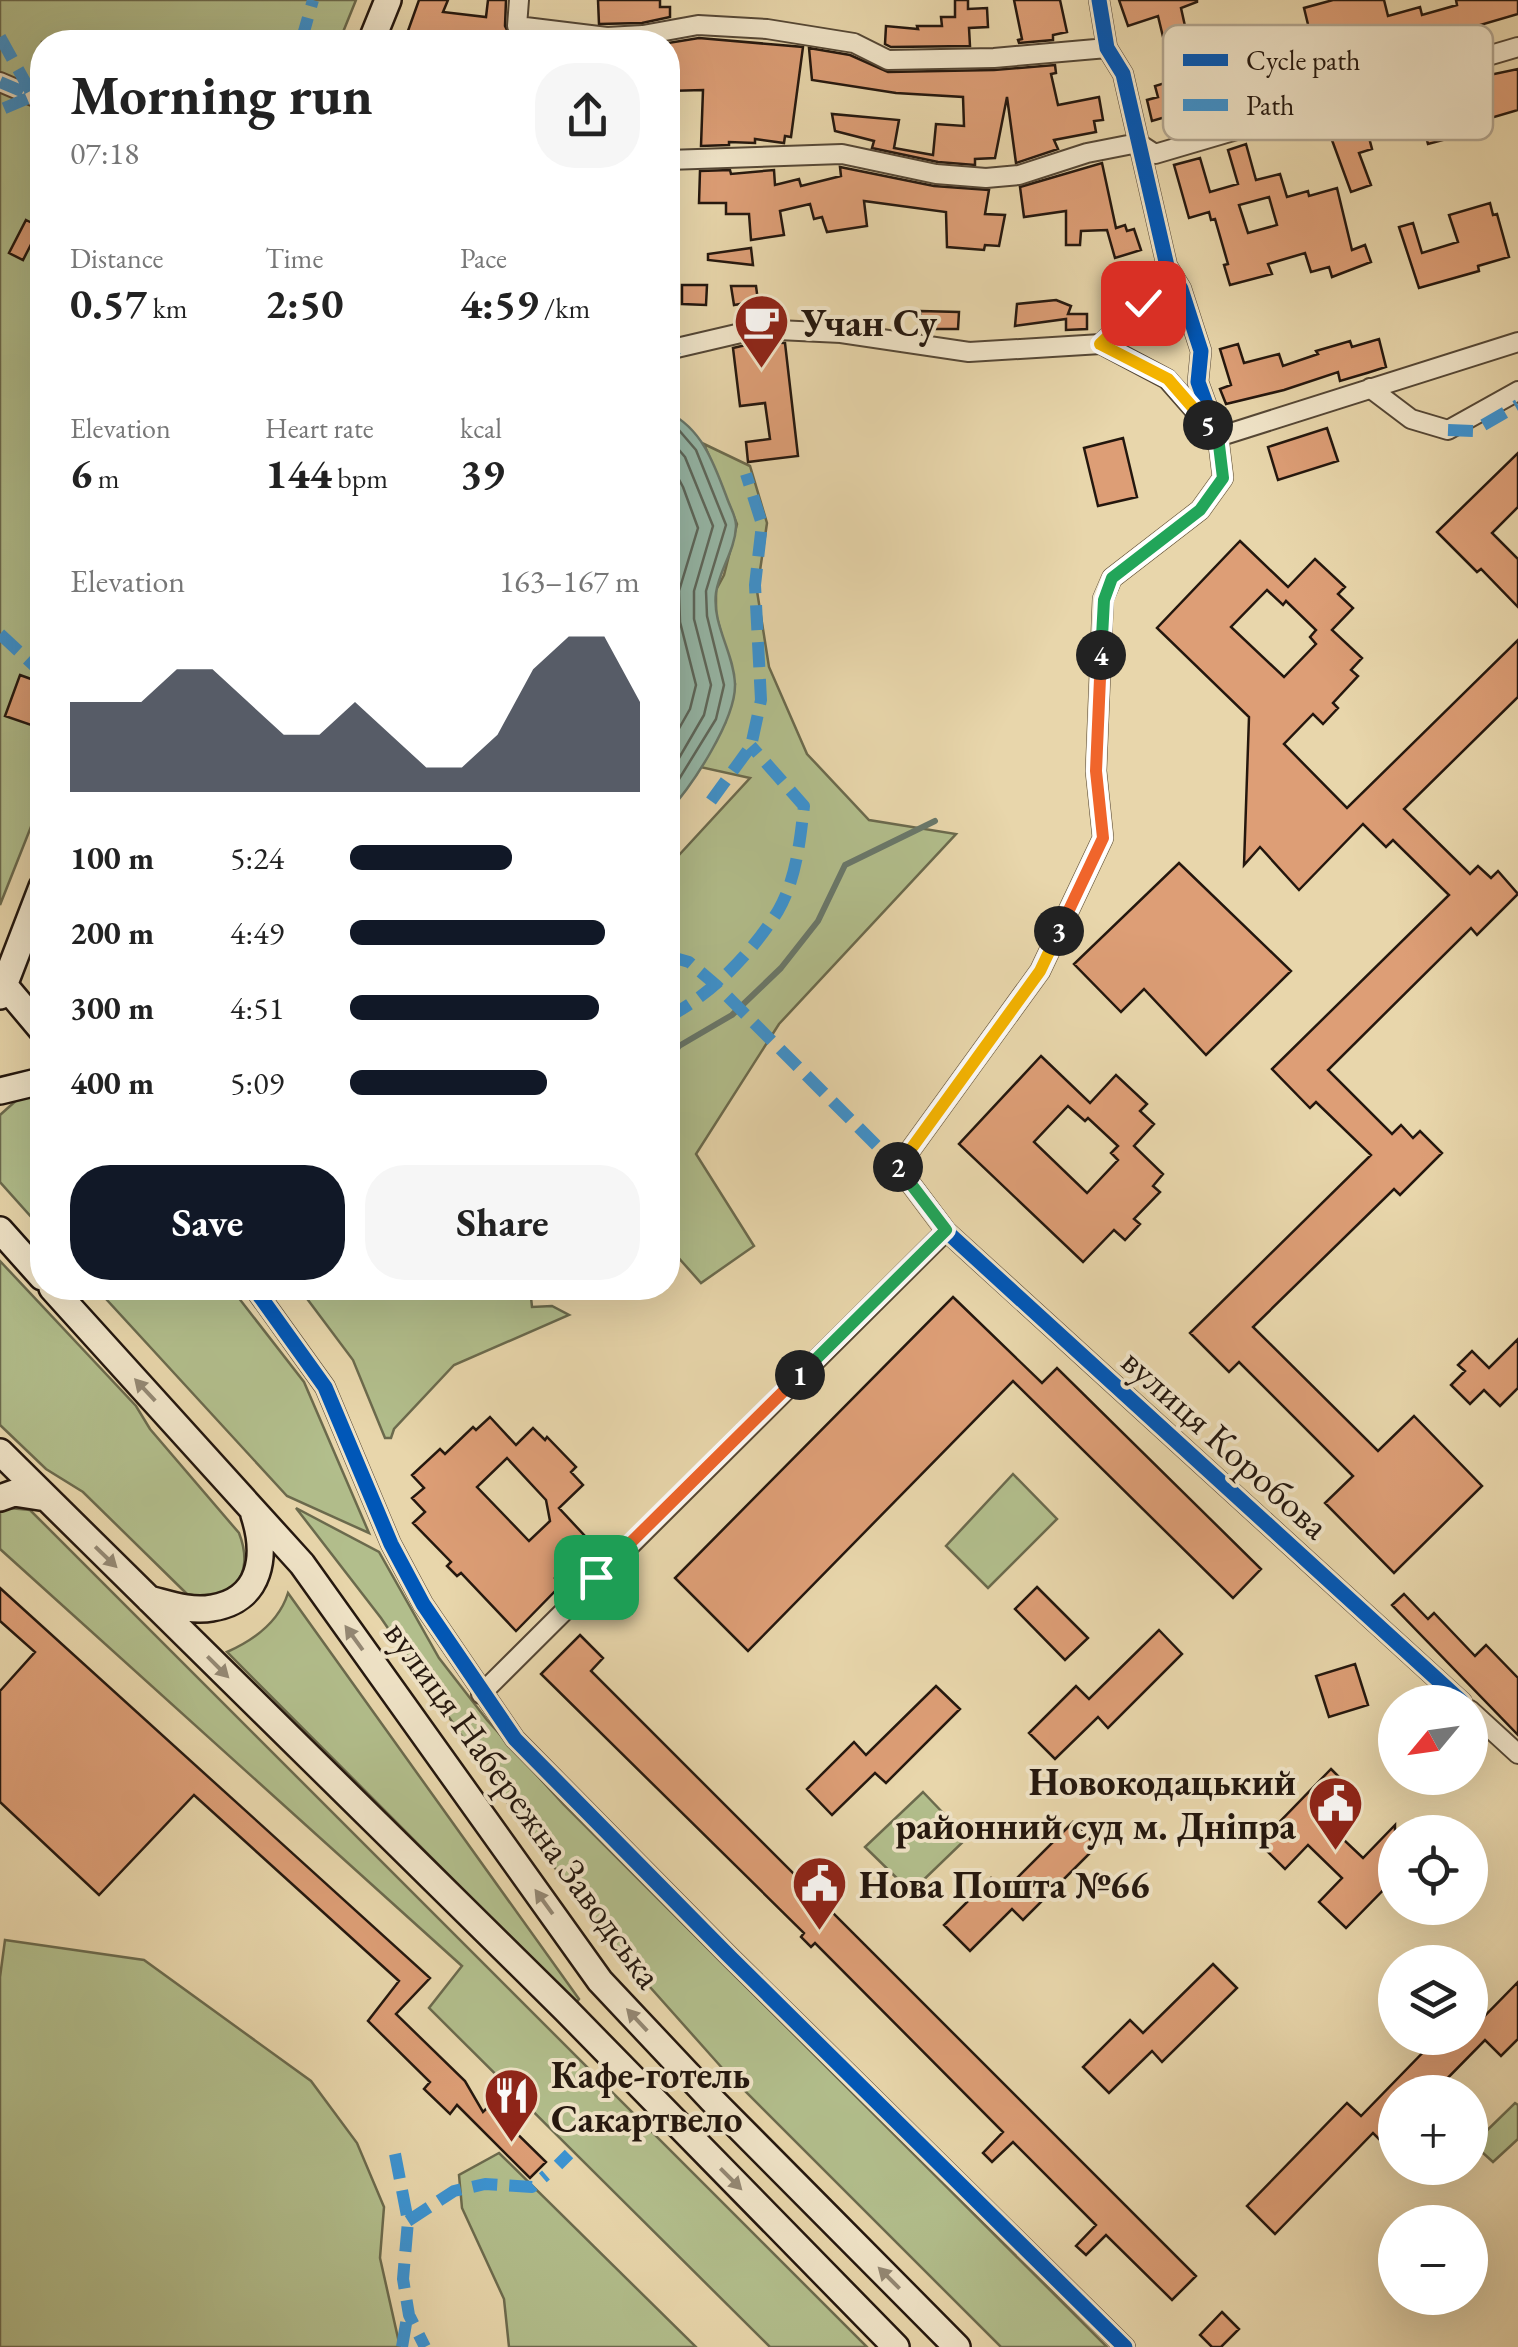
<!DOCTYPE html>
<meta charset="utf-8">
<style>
:root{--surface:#fff;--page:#f6f6f6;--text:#222;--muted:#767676;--accent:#111827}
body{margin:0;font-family:"EB Garamond",serif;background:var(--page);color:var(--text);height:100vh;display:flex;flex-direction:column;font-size:38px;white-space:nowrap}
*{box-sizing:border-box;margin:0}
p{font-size:32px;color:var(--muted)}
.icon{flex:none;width:55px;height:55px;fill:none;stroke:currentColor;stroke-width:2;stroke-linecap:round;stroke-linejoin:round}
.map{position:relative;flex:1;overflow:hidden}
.panel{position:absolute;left:30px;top:30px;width:650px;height:1270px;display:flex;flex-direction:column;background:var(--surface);border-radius:40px;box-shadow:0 10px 40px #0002}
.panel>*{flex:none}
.needle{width:65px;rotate:241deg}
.controls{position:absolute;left:1378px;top:1685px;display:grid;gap:20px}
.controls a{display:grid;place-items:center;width:110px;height:110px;border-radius:50%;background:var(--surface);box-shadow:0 10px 40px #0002;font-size:50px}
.pin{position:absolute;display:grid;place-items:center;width:85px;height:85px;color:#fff;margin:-42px;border-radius:20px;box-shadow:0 5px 15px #0006}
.km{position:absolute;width:50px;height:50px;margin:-25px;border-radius:50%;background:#222;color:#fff;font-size:28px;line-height:50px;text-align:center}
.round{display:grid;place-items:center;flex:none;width:105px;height:105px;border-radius:40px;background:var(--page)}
.headline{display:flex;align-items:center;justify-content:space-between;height:170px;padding:0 40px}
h1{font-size:55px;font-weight:700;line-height:75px}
.stats{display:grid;grid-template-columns:repeat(3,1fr);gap:15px;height:170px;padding:10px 40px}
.stats div{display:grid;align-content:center}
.stats b{font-size:42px;font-weight:700}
.stats small{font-size:28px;font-weight:400}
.stats p{font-size:28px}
.chart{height:280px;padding:20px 40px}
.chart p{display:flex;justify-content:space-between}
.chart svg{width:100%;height:180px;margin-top:10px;fill:var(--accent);opacity:.7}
.primary-button{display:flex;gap:20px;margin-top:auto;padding:20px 40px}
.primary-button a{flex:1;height:115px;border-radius:40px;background:var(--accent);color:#fff;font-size:40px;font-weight:700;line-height:115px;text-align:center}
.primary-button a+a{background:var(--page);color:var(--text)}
ul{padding:0 40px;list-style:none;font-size:32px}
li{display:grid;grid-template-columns:160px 120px 1fr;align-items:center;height:75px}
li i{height:25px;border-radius:12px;background:var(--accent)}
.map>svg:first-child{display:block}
</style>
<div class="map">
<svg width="1518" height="2347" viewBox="0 0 1518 2347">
<rect width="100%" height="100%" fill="#e8d6ab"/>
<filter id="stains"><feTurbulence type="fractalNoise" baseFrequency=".002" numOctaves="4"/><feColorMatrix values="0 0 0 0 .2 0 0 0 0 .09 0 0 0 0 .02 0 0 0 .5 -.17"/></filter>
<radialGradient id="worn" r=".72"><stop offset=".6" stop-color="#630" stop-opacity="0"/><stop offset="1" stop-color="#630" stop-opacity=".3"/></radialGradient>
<path fill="#b2be8c" stroke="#6b6a4d" stroke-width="2.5" d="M0 0H356L339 42H42V799L0 905Z
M704 444 750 466 767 523 757 591 769 667 807 754 869 820 956 834 779 1024 696 1154 754 1246 701 1283 668 1246V867L750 778 700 767 725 723 735 684 716 614V590L724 575 737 524Z
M34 1096 42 1098V1229L0 1182V1115L19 1098Z
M0 1261 136 1406 150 1429 239 1533C256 1576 231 1605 187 1594L83 1492 46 1469 0 1425Z
M96 1288H231L304 1382 369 1533 287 1496Z
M299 1288H530L532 1307 552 1306 569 1315 454 1365 394 1429 391 1438H385L353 1360Z
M1013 1474 1057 1519 988 1588 946 1546Z
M9 1508 30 1510 867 2347H770L429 2008 462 1966 0 1549V1511Z
M296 1508 379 1552 439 1658 487 1720 564 1805 1107 2347H1001L723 2069 609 1941 518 1818 381 1618Z
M288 1593 579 1999 576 2003 227 1652C254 1640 279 1622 288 1593Z
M923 1792 967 1838 911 1892 865 1847Z
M5 1940 144 1960 311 2081 357 2143 384 2207 380 2258 400 2347H0V1977Z
M1515 2103 1518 2105V2139L1493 2162 1473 2144Z
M499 2153 696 2347H509L504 2299 462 2208 459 2175Z"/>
<path fill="#97b9a9" stroke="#69786b" stroke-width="2.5" d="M668 412C702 429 714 463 727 498 730 507 737 518 736 527 735 550 719 571 716 593 712 625 734 653 735 684 736 720 692 786 668 812Z"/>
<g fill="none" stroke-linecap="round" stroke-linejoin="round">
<path stroke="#5e685c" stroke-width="2.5" d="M668 423 678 429 696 450 726 525 706 591 707 616 724 685 716 719 668 797
M668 437 685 457 713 526 694 591V619L711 685 704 715 668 777
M668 459 683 487 698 528 679 591 680 622 696 685 690 709 668 748"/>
<path stroke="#69786b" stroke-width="6" d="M668 1061 679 1046 732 1015 781 968 818 921 845 865 935 821"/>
</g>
<path fill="#dd9e76" stroke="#24170e" stroke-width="2.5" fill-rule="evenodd" d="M419 0H448L443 12 486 17 488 0H506L505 26 510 36 487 32 486 38 474 36 473 42H404Z
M598 0H660V7H670V17L642 23 599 24Z
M955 0H968V9L987 8 988 27 969 28 970 46 891 47 885 44 886 26 918 29 917 26H942L941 17H955Z
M1014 0H1060L1067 32 1053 35V40L1019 43 1018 40 1022 39Z
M1119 0H1197V2L1181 8 1187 35 1164 41 1158 16 1128 26Z
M1333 0H1384L1388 16 1420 7 1422 15 1457 5 1456 0H1518V14L1152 121 1147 100 1158 97 1155 86 1175 80 1172 72 1193 66 1186 39 1201 34 1211 70 1260 56 1286 53 1313 45 1304 8Z
M699 38 803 47 791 137 785 136 784 143 755 139V143L729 142V145L701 146 703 90 668 91V43Z
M809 48 850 55 888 72 994 70 1055 65 1056 73 1051 74 1058 105 1099 97 1103 120 1094 121 1096 132 1054 140 1058 149 1016 163 1007 97 995 158 975 159V165L938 162 872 148 874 141 835 131 832 114 899 120 894 148 933 155 936 124 964 126 963 97 896 93 812 80Z
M1518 69V110L1470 124 1473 132 1428 144 1416 101 1463 87 1461 81Z
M1362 111 1372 149 1359 153 1371 185 1351 192 1325 121Z
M1246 144 1256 180 1280 174 1287 197 1308 191 1309 196 1337 188 1352 250 1365 245 1371 262 1332 277 1329 267 1311 272 1305 253 1268 264 1272 274 1230 285 1224 265 1228 264 1215 219 1211 220 1209 212 1189 218 1174 165 1200 158 1210 192 1238 184 1228 150ZM1269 197 1277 225 1248 233 1239 205Z
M1102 163 1116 228 1125 225 1127 231 1134 229 1141 250 1115 258 1107 230 1081 231 1080 245H1066V211L1024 217 1020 187Z
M840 167 934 186 989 190 985 214 1005 215 999 246 985 245 984 250 947 247 946 212 864 201 867 226 827 232 822 217 814 219 810 204 780 211 784 235 751 240 749 214H726V203H699L700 171 730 170 731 174 774 170 775 185 799 179 801 186 841 176Z
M1490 203 1493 215 1497 214 1509 257 1478 266 1479 271 1419 288 1399 227 1413 223 1422 253 1458 242 1449 215Z
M26 220 40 227 23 260 9 253Z
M751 248 753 265 708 260V254Z
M682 285H707L706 305 682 304Z
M731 286H756L758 301 734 305Z
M1056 300 1071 306 1068 314H1087V329L1066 330V319L1015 326 1017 304Z
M920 311 959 312 958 329H922Z
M1379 339 1386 367 1367 373 1340 381 1338 372 1284 390 1226 404 1220 389 1231 385 1220 349 1238 344 1244 363 1279 354 1283 366 1318 354 1316 351 1350 341 1352 347Z
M759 342 785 343 798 456 748 462 746 442 770 439 765 403 740 406 733 348Z
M1327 428 1338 461 1278 480 1268 447Z
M1123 438 1137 497 1098 506 1084 448Z
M1518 453V507L1492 533 1518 559V607L1481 569 1477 572 1437 532Z
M1240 541 1288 587 1315 559 1345 587 1338 594 1353 608 1332 630 1362 658 1351 670 1358 676 1333 703 1338 708 1323 724 1313 714 1284 744 1347 808 1518 640V697L1404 809 1470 874 1478 866 1491 878 1498 871 1518 894 1477 935 1471 928 1328 1070 1392 1134 1401 1125 1413 1138 1420 1131 1442 1153 1400 1195 1394 1189 1253 1327 1378 1451 1414 1416 1482 1486 1394 1573 1325 1503 1353 1476 1239 1362 1229 1372 1190 1333 1371 1155 1316 1102 1310 1108 1272 1069 1449 895 1393 840 1386 847 1363 824 1299 890 1260 847 1244 865 1249 717 1157 628ZM1267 590 1283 605 1286 601 1316 630 1310 637 1316 644 1284 677 1231 627Z
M20 675 42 683V701L34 726 5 716Z
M1179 863 1291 971 1206 1055 1144 989 1121 1012 1074 964Z
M1041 1056 1090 1103 1116 1075 1147 1104 1140 1111 1154 1124 1134 1146 1163 1174 1153 1186 1160 1192 1134 1219 1140 1224 1125 1240 1114 1230 1083 1262 959 1144ZM1068 1106 1085 1121 1088 1118 1118 1146 1111 1153 1118 1160 1087 1193 1034 1142Z
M953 1297 1042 1383 1057 1368 1261 1569 1233 1598 1013 1381 748 1651 675 1578Z
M1518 1339V1388L1500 1406 1484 1390 1470 1404 1451 1385 1465 1371 1458 1365 1472 1351 1489 1368Z
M490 1417 516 1445 533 1428 545 1440 547 1437 576 1467 571 1472 583 1485 559 1508 584 1535 574 1545 581 1553 555 1578 561 1585 516 1631 461 1573 457 1576 447 1566 451 1562 413 1523 425 1512 412 1498 424 1488 412 1475 440 1449 445 1454 473 1427 476 1430ZM507 1458 546 1500 550 1521 529 1541 477 1487Z
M1037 1587 1088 1638 1065 1660 1015 1609Z
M0 1588 430 1978 396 2014 465 2081 483 2112 489 2106 546 2162 530 2178 457 2105 450 2114 424 2089 430 2082 368 2021 399 1981 194 1795 99 1895 0 1802V1691L35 1652 0 1621Z
M1404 1594 1428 1619 1434 1613 1475 1656 1486 1645 1518 1678V1735L1392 1605Z
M1159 1630 1182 1654 1108 1728 1098 1717 1055 1759 1029 1733 1076 1686 1089 1699Z
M580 1635 603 1658 591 1671 1196 2276 1172 2300 1106 2235 1086 2255 1076 2246 1096 2225 1013 2142 992 2162 983 2153 1003 2132 815 1943 811 1947 801 1937 804 1933 541 1674Z
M1355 1664 1368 1705 1329 1717 1316 1676Z
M936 1686 960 1709 886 1783 875 1773 832 1815 807 1789 854 1742 866 1755Z
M1331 1769 1356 1794 1327 1824 1363 1858 1395 1825V1878L1346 1928 1319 1902 1342 1878 1308 1845 1285 1869 1259 1843Z
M1073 1822 1097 1846 1023 1920 1012 1909 970 1951 944 1925 991 1878 1004 1891Z
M1213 1964 1237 1988 1162 2062 1152 2051 1109 2093 1083 2067 1130 2020 1143 2033Z
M1518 1982V2039L1501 2056 1485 2040 1434 2092H1395V2132L1384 2144 1373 2133 1275 2234 1247 2206 1347 2103 1361 2116 1437 2038H1470V2031Z
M1222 2312 1239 2329 1221 2347H1212L1200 2335Z"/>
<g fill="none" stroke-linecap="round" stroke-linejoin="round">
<defs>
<path id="street" d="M519 0 517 26 607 37 643 35 698 25 767 29 854 43 888 60 994 58 1107 48
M1099 0 1107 48 1123 74 1167 266 1181 289 1201 351 1198 382 1218 437 1223 478 1200 510 1112 578 1103 599 1096 771 1103 838 1040 971 898 1167 946 1231 1462 1702
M0 82 42 100
M668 160 842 154 936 174 986 178 1019 175 1087 153 1138 143 1155 154 1518 47
M1101 344 1167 379 1218 437 1518 342
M668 350 758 329 841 333 969 352 1101 344 1143 303 1167 266
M1370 388 1411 419 1448 430 1518 391
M254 1288 325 1387 391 1544 423 1604 515 1739 730 1957 1125 2347
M481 1694 946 1231
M1470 1710 1518 1754"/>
<path id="secondary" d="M371 42 388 0
M5 986 42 1030
M0 996 42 887
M0 1091 33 1083 42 1087
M0 1230 42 1277
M52 1288 302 1564 600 1981 712 2100 957 2347
M0 1452 565 2009 896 2347
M0 1498 14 1493 46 1498
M149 1599C169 1604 191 1612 212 1608 262 1600 267 1555 254 1515"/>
</defs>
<use href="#street" stroke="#554735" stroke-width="22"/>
<use href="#secondary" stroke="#24170e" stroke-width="30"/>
<use href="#street" stroke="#f0e4c8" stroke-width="18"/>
<use href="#secondary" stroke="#f0e4c8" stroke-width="25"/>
<path stroke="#3b93d2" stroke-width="12" stroke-dasharray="25 12" stroke-linecap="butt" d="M0 37 33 96 0 110
M301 42 313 0
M0 82 33 96
M668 356 677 349
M1448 430 1473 431 1518 405
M0 634 42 673
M711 801 751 746 761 700 755 585 762 524 746 474
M668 956 689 962 716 985 898 1167
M668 1017C712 994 751 954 778 911 796 880 800 841 804 806L751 746
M395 2154 408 2221 403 2279 409 2315 425 2347
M558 2165 569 2154
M408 2221 454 2191 485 2184 532 2187 546 2175
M402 2347 408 2312"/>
<defs>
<path id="cycleway" d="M1099 0 1107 48 1123 74 1167 266 1181 289 1201 351 1198 382 1218 437 1223 478 1200 510 1112 578 1103 599 1096 771 1103 838 1040 971 898 1167 946 1231 1462 1702
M254 1288 325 1387 391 1544 423 1604 515 1739 730 1957 1125 2347"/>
</defs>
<use href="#cycleway" stroke="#f0e4c8" stroke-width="21"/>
<use href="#cycleway" stroke="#0057b8" stroke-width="15"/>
</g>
<defs><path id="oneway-solid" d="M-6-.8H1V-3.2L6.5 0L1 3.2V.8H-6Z" transform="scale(2.5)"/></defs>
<g fill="#948874">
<use href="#oneway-solid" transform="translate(145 1390) rotate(-133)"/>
<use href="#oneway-solid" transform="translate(106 1557) rotate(44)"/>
<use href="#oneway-solid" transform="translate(354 1638) rotate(-126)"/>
<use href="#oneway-solid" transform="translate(218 1667) rotate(45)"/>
<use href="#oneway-solid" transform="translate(544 1902) rotate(-126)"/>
<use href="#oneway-solid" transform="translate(637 2020) rotate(-133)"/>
<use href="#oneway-solid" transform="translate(731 2179) rotate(45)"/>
<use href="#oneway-solid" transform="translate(889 2278) rotate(-135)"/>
</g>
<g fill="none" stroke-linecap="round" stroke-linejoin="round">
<defs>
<path id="split-1" d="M596 1577 800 1375"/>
<path id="split-2" d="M800 1375 946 1230 898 1167"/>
<path id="split-3" d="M898 1167 1040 971 1059 931"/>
<path id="split-4" d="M1059 931 1103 838 1096 771 1101 655"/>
<path id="split-5" d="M1101 655 1104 600 1112 578 1200 510 1223 478 1218 437 1208 425"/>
<path id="split-6" d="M1143 303 1100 344 1168 379 1208 425"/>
</defs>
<use href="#split-1" stroke="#fff" stroke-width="20"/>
<use href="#split-2" stroke="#fff" stroke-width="20"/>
<use href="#split-3" stroke="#fff" stroke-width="20"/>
<use href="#split-4" stroke="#fff" stroke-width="20"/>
<use href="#split-5" stroke="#fff" stroke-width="20"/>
<use href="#split-6" stroke="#fff" stroke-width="20"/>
<use href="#split-1" stroke="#f0652b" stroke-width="12"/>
<use href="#split-2" stroke="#22a559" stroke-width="12"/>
<use href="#split-3" stroke="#f5b400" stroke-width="12"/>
<use href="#split-4" stroke="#f0652b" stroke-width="12"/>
<use href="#split-5" stroke="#22a559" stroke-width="12"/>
<use href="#split-6" stroke="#f5b400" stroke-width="12"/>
</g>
<defs>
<symbol id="cafe-pin" viewBox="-11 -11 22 30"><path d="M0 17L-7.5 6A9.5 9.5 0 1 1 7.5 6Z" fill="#8f2418" stroke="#f0e4c8"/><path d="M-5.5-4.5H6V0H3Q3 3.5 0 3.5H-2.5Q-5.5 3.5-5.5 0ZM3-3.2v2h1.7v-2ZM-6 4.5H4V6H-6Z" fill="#fff"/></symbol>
<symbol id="civic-pin" viewBox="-11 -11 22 30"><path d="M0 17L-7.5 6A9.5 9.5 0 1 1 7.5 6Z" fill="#8f2418" stroke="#f0e4c8"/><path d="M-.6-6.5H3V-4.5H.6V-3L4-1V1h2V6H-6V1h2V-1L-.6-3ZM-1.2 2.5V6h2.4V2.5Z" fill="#fff"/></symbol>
<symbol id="restaurant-pin" viewBox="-11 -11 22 30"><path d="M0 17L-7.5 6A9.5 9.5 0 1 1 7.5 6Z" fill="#8f2418" stroke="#f0e4c8"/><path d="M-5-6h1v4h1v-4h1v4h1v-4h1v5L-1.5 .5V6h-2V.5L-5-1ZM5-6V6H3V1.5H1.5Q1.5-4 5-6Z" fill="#fff"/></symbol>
</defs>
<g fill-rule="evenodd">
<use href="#cafe-pin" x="730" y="290" width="63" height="86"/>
<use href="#civic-pin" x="1304" y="1772" width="63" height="86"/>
<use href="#civic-pin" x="788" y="1852" width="63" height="86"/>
<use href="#restaurant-pin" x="480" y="2064" width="63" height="86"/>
</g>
<g text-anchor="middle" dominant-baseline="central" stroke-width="8" stroke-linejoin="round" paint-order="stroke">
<g font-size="38" font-weight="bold" fill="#24170e" stroke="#f0e4c8" text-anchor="start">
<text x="801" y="322">Учан Су</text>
<text x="1296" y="1781" text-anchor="end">Новокодацький<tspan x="1296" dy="44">районний суд м. Дніпра</tspan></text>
<text x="859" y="1884">Нова Пошта №66</text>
<text x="551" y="2074">Кафе-готель<tspan x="551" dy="44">Сакартвело</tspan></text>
</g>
<g font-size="38" fill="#24170e" stroke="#f0e4c8">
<text transform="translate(1226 1443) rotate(42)">вулиця Коробова</text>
<text transform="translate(524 1804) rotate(54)">вулиця Набережна Заводська</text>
</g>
</g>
<rect x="1163" y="25" width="330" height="115" rx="15" fill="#f0e4c8" stroke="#b3a690" stroke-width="2.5"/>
<rect x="1183" y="54" width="45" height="12" fill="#0057b8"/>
<rect x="1183" y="99" width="45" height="12" fill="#3b93d2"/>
<g font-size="28" fill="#24170e">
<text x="1246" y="70">Cycle path</text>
<text x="1246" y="115">Path</text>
</g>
<rect width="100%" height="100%" filter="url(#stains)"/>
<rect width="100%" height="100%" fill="url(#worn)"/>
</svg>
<div class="controls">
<a><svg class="needle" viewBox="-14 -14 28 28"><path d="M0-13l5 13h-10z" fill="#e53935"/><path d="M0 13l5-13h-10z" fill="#767676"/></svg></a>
<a><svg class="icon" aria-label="locate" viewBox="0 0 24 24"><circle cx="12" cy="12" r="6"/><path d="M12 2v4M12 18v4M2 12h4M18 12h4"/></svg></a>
<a><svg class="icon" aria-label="layers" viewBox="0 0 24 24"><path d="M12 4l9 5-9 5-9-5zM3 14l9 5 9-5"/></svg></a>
<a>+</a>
<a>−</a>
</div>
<div class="pin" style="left:596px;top:1577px;background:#1e9e55"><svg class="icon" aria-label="arrive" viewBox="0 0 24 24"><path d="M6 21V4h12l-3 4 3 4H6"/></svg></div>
<div class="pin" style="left:1143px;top:303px;background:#d93025"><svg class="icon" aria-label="check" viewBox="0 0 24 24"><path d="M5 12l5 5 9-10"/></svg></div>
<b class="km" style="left:800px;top:1375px">1</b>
<b class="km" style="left:898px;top:1167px">2</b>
<b class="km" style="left:1059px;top:931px">3</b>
<b class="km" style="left:1101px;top:655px">4</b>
<b class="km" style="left:1208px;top:425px">5</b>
<section class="panel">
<div class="headline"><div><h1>Morning run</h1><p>07:18</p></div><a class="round"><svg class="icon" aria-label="share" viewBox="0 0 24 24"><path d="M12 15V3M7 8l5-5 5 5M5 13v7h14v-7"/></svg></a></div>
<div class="stats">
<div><p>Distance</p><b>0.57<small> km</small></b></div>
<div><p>Time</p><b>2:50</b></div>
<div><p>Pace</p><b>4:59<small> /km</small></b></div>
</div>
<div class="stats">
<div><p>Elevation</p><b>6<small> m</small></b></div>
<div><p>Heart rate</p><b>144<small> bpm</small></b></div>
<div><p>kcal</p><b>39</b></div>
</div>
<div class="chart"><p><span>Elevation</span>163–167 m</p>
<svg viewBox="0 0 160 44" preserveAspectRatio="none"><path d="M0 44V22L10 22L20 22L30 14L40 14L50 22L60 30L70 30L80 22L90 30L100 38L110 38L120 30L130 14L140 6L150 6L160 22V44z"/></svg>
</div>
<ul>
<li><b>100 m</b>5:24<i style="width:56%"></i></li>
<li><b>200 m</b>4:49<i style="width:88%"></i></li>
<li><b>300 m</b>4:51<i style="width:86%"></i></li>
<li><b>400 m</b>5:09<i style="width:68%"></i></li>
</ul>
<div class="primary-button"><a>Save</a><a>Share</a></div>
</section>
</div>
